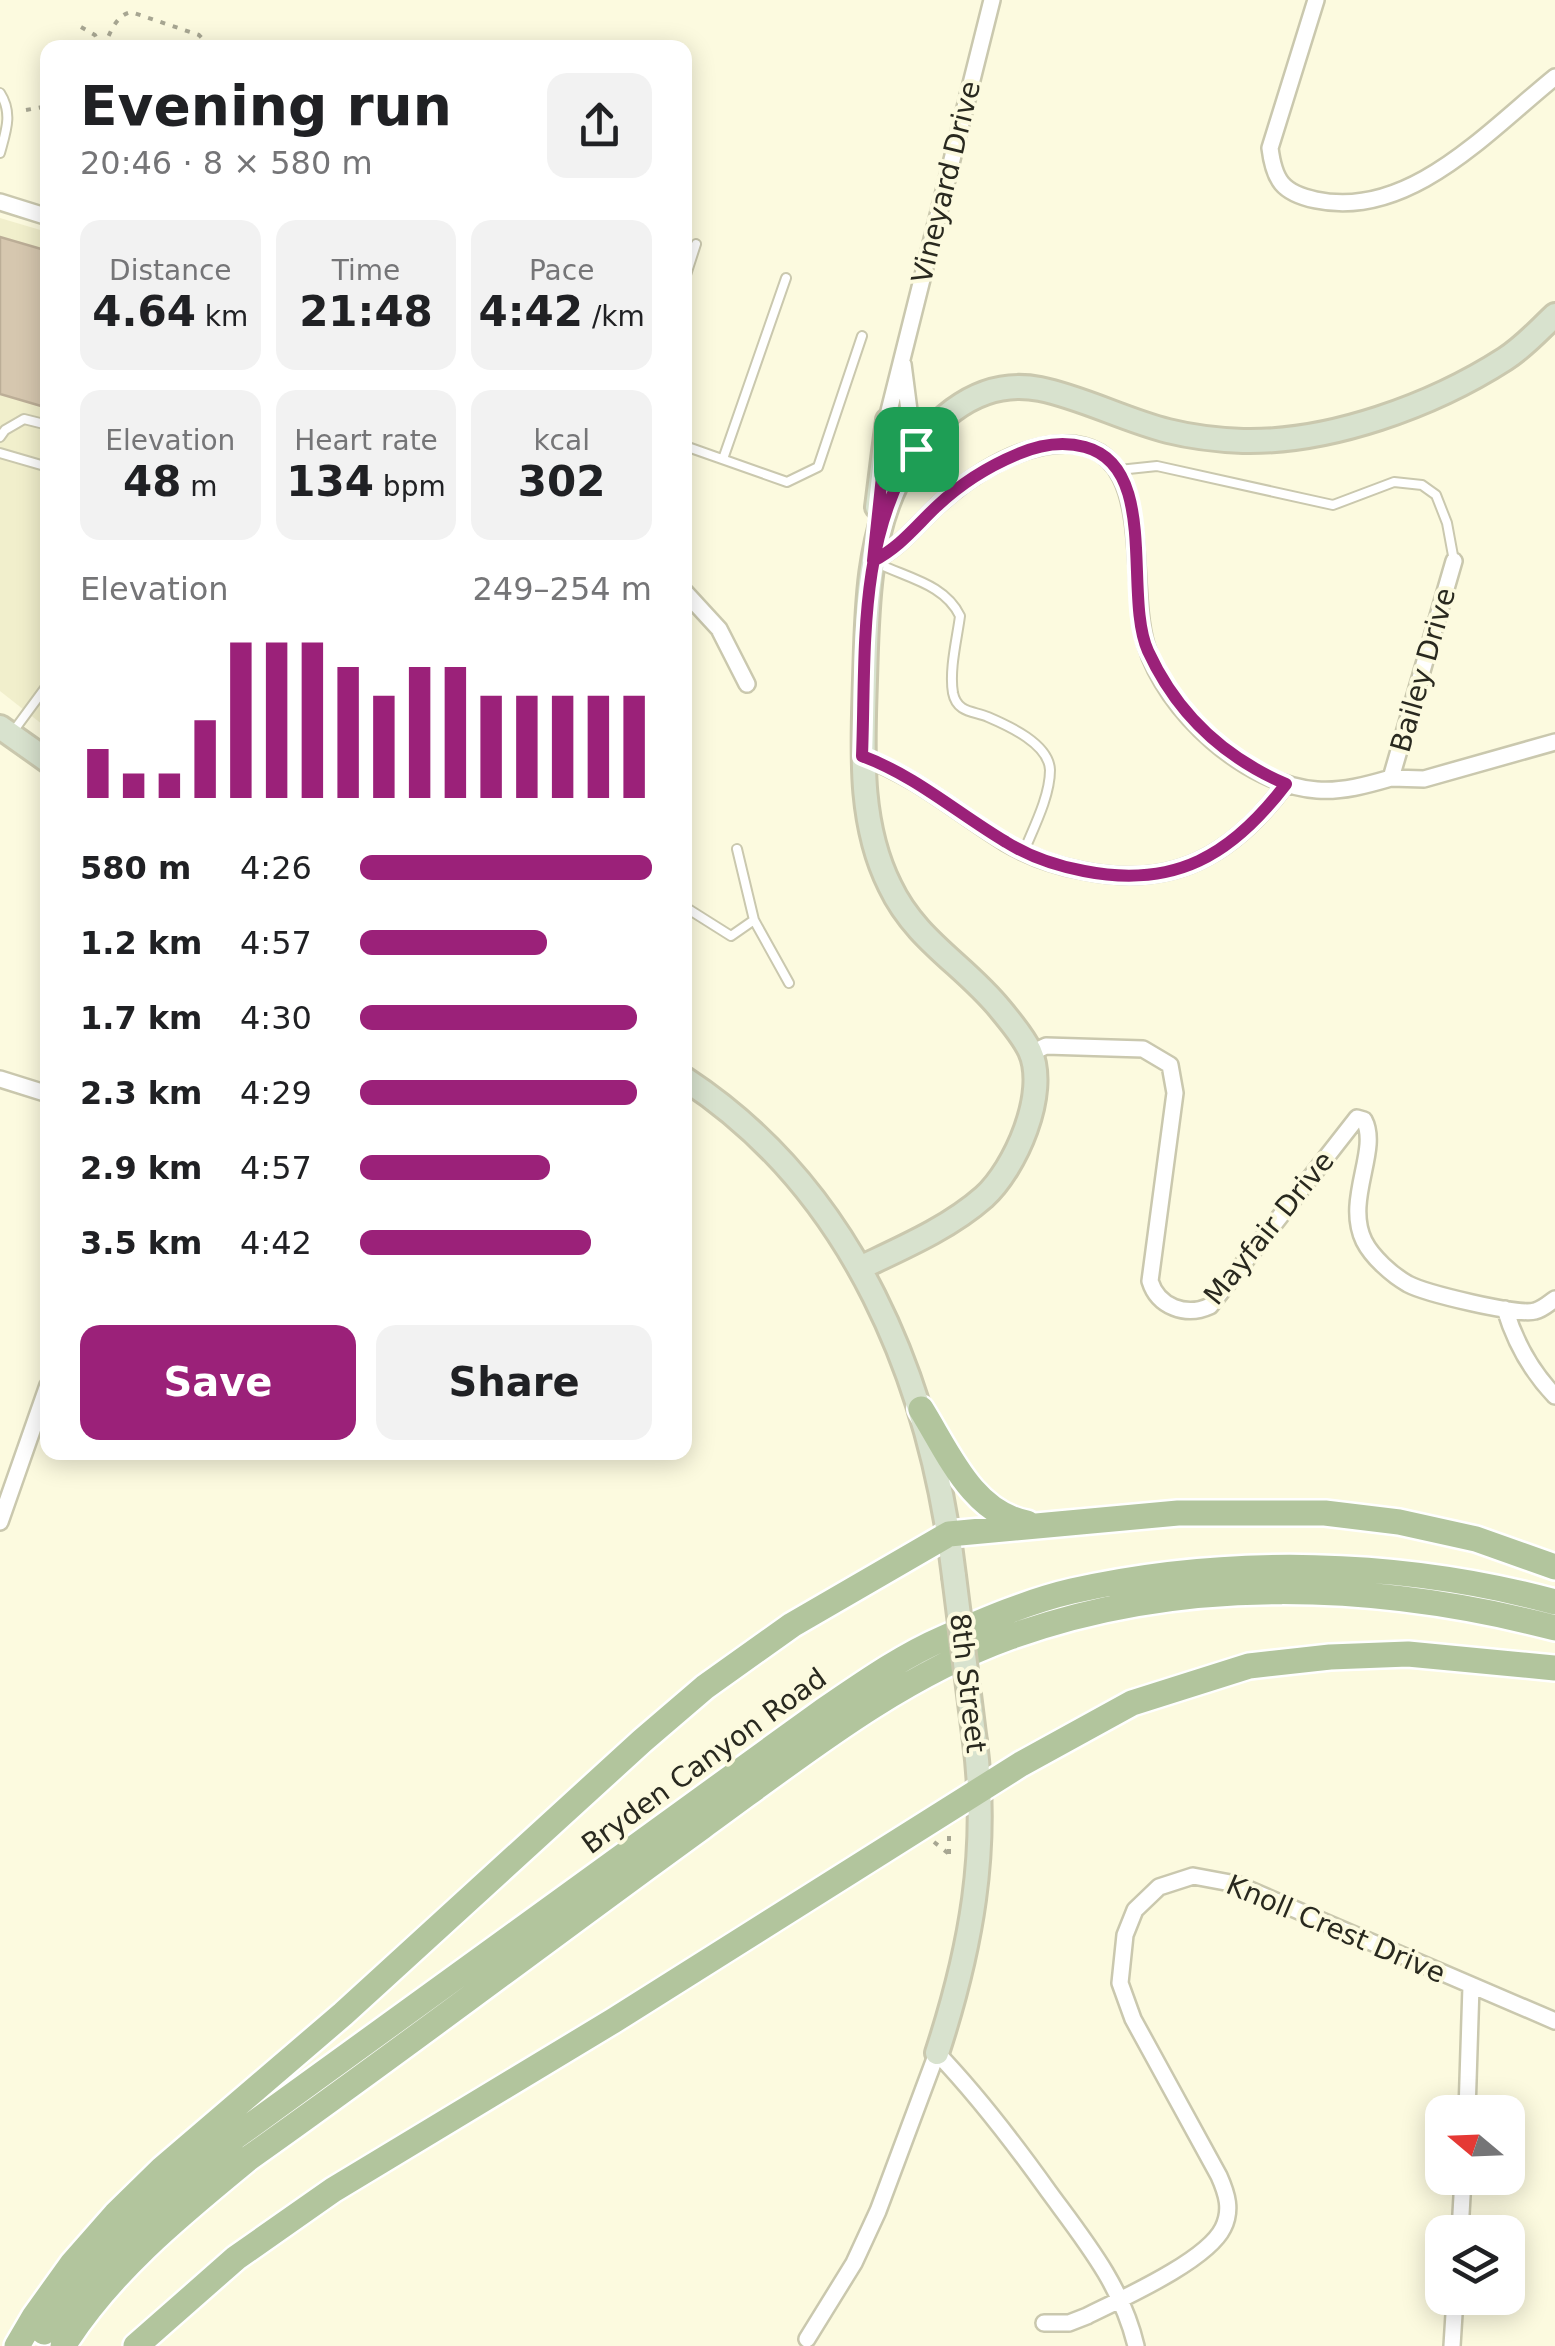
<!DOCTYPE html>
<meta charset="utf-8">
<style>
:root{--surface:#fff;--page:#f2f2f2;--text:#202124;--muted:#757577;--accent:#9b2179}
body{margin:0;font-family:"DejaVu Sans",sans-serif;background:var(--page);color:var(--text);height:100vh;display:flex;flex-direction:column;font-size:38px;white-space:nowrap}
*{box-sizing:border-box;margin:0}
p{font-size:32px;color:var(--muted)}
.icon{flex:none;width:55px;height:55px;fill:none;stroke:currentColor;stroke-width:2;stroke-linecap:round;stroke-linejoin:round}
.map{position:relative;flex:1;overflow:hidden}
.sheet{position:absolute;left:40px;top:40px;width:652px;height:1420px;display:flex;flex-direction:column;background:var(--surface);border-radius:20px;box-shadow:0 5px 25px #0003}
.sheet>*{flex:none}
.needle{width:65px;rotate:289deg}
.fabs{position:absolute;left:1425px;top:2095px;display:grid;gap:20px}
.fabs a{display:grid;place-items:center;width:100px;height:100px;border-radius:20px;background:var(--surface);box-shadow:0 5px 25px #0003;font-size:50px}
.pin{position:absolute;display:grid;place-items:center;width:85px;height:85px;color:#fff;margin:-42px;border-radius:20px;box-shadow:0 5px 15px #0006}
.round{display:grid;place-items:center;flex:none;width:105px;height:105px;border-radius:20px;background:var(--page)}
.summary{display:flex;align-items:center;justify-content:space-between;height:170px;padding:0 40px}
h1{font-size:55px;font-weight:700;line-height:75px}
.metrics{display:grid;grid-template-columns:repeat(3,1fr);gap:15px;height:170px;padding:10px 40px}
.metrics div{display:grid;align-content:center;border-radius:20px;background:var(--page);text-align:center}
.metrics b{font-size:42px;font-weight:700}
.metrics small{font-size:28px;font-weight:400}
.metrics p{font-size:28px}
.chart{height:280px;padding:20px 40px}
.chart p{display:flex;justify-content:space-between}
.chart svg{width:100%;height:180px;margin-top:10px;stroke:var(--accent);stroke-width:6}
.button{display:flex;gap:20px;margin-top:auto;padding:20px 40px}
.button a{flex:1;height:115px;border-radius:20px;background:var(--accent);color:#fff;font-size:40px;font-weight:700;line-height:115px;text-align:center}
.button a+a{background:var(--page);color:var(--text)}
ul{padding:0 40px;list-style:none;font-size:32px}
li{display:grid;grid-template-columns:160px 120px 1fr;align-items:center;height:75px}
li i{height:25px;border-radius:12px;background:var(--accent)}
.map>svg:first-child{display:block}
</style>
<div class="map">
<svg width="1555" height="2346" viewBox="0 0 1555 2346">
<rect width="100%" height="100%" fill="#fcfadf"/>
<path fill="#f1efcc" d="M0 218 47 232V728L0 691Z"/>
<path fill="#d6c7af" stroke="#bcae97" stroke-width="2.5" d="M0 237 48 251V408L0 394Z"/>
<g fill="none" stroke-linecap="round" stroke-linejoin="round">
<defs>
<path id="lane" d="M0 93C13 113 6 131 0 153
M685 278 696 244
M0 437 5 430 24 419 48 425
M685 446 787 482 818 467 862 336
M0 453 48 467
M723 459 786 278
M1119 470 1157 466 1333 505 1394 482 1422 485 1436 495 1447 523 1454 561
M877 563C907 578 945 584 960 616 957 639 949 670 953 693 957 713 974 711 988 717 1009 726 1049 744 1050 770 1050 796 1034 827 1024 851
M12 733 48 684
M737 849 754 920 789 983
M685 907 731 936 754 920"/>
<path id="street" d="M1316 0 1270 148C1274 180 1282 193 1316 200 1409 220 1488 131 1555 77
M0 202 48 217
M903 364 911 426 924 438
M917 449 891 437 889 411 992 0
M873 561C900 547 915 527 936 507 964 481 1003 455 1040 447 1163 421 1125 575 1146 645 1165 711 1246 785 1317 790 1342 792 1367 785 1391 778L1454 561
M685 592 719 629 747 684
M862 757C916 776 957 813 1006 843 1030 857 1057 866 1084 871 1174 889 1233 855 1286 784
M1391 778 1424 779 1555 742
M1031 1053 1046 1046 1143 1049 1170 1065 1175 1093 1150 1281C1158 1307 1186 1317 1210 1306L1357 1118 1364 1120C1380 1150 1344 1200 1364 1241 1372 1257 1392 1275 1408 1284 1425 1293 1518 1316 1535 1311 1543 1309 1549 1303 1555 1299
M0 1079 48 1094
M1505 1309C1515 1342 1531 1371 1555 1396
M0 1522 48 1385
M1467 2112 1471 1986
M1460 2232 1463 2178
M1044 2323H1069L1087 2316C1121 2299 1207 2261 1223 2228 1232 2210 1227 2194 1219 2176L1133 2019 1120 1983 1125 1935 1135 1910 1159 1887 1193 1876 1236 1884 1555 2021
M807 2339 854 2263 878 2211 937 2053C979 2097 1014 2143 1049 2192 1085 2241 1122 2286 1136 2346
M1452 2346 1455 2298"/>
<path id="secondary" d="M877 507 888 420
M0 727 48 761
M685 1079C854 1190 931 1382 954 1576
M860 1268C902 1248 949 1228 984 1197 1015 1169 1049 1093 1030 1051 1024 1038 1011 1022 1001 1010 965 965 916 941 890 886 858 822 863 749 865 680 867 614 867 543 897 482 923 427 974 376 1040 389 1084 398 1124 420 1168 431 1192 437 1219 440 1243 441 1329 443 1432 406 1505 359 1524 347 1539 330 1555 315
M937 2053C971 1949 989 1851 975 1742"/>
<path id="primary" d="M921 1409C948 1452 972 1513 1027 1523
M44 2332C93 2255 166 2194 235 2137L820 1713C860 1686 900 1657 944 1638 985 1620 1029 1601 1072 1591 1228 1556 1401 1560 1555 1602
M17 2346 34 2317 72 2264 116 2214 162 2169 343 2014 642 1741 705 1687 792 1625 949 1534 1178 1513H1325L1399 1522 1476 1539 1555 1567
M63 2346C110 2271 182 2213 249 2158 402 2050 550 1937 702 1827 799 1757 896 1678 1010 1637 1184 1574 1378 1582 1555 1628
M136 2346 236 2258 333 2190 613 2021 1021 1764 1132 1703 1249 1666 1330 1657 1408 1654 1555 1668"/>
</defs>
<use href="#lane" stroke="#cac8ae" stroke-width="12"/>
<use href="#street" stroke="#cac8ae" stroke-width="20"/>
<use href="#secondary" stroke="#cac8ae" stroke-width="28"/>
<use href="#primary" stroke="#fff" stroke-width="30"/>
<path stroke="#a7a692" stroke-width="4" stroke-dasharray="5 8" stroke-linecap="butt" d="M81 27 95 35 101 48
M104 48C109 34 116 15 131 12L199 35 211 48
M26 110 48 106
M934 1842 949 1854
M949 1854V1833"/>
<use href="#lane" stroke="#fff" stroke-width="8"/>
<use href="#street" stroke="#fff" stroke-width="15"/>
<use href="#secondary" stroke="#d8e2ce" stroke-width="22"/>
<use href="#primary" stroke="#b2c59d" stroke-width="25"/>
<defs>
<path id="secondary-bridge" d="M954 1576 975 1742"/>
</defs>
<use href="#secondary-bridge" stroke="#cac8ae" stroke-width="28" stroke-linecap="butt"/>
<use href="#secondary-bridge" stroke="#d8e2ce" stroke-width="22"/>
</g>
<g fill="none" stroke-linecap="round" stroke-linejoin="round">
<defs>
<path id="route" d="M916 449 891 436 888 420 873 561C900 547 915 527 936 507 959 485 989 466 1018 454 1039 445 1063 441 1085 447 1160 467 1123 596 1148 651 1177 714 1223 757 1286 784 1232 855 1175 889 1084 871 1057 866 1030 857 1006 842 957 813 916 776 862 756 866 652 857 540 916 449"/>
</defs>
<use href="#route" stroke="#fff" stroke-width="20"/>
<use href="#route" stroke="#9b2179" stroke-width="12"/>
</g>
<g text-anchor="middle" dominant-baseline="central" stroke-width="8" stroke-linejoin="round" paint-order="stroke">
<g font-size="28" fill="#29291f" stroke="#fcfadf">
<text transform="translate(946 182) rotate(-76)">Vineyard Drive</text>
<text transform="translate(1423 670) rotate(-74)">Bailey Drive</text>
<text transform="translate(1269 1228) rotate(-51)">Mayfair Drive</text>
<text transform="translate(968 1683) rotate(83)">8th Street</text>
<text transform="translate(704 1761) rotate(-36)">Bryden Canyon Road</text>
<text transform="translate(1336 1929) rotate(23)">Knoll Crest Drive</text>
</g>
</g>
</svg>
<div class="fabs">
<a><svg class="needle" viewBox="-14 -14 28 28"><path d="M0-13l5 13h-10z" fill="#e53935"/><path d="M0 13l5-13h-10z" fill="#757577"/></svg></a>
<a><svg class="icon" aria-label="layers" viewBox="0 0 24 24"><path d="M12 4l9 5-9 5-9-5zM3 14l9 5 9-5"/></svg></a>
</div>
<div class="pin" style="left:916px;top:449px;background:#1e9e55"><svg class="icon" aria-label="arrive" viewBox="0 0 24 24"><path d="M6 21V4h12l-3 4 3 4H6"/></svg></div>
<section class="sheet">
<div class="summary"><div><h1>Evening run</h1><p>20:46 · 8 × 580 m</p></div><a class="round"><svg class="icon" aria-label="share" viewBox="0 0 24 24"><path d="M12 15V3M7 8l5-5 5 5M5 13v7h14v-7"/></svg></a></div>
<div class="metrics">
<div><p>Distance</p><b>4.64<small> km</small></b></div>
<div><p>Time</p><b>21:48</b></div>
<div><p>Pace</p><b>4:42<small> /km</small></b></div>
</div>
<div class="metrics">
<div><p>Elevation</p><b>48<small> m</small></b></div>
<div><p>Heart rate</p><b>134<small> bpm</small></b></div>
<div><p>kcal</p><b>302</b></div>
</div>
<div class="chart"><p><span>Elevation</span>249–254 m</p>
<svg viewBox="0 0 160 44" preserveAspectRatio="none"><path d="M5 44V32M15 44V38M25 44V38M35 44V25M45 44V6M55 44V6M65 44V6M75 44V12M85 44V19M95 44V12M105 44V12M115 44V19M125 44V19M135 44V19M145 44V19M155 44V19"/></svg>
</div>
<ul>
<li><b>580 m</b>4:26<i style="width:100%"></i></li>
<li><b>1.2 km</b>4:57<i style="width:64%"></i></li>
<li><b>1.7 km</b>4:30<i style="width:95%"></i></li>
<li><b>2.3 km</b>4:29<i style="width:95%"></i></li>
<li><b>2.9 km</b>4:57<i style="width:65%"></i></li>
<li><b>3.5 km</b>4:42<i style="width:79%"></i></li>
</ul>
<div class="button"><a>Save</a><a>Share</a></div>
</section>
</div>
